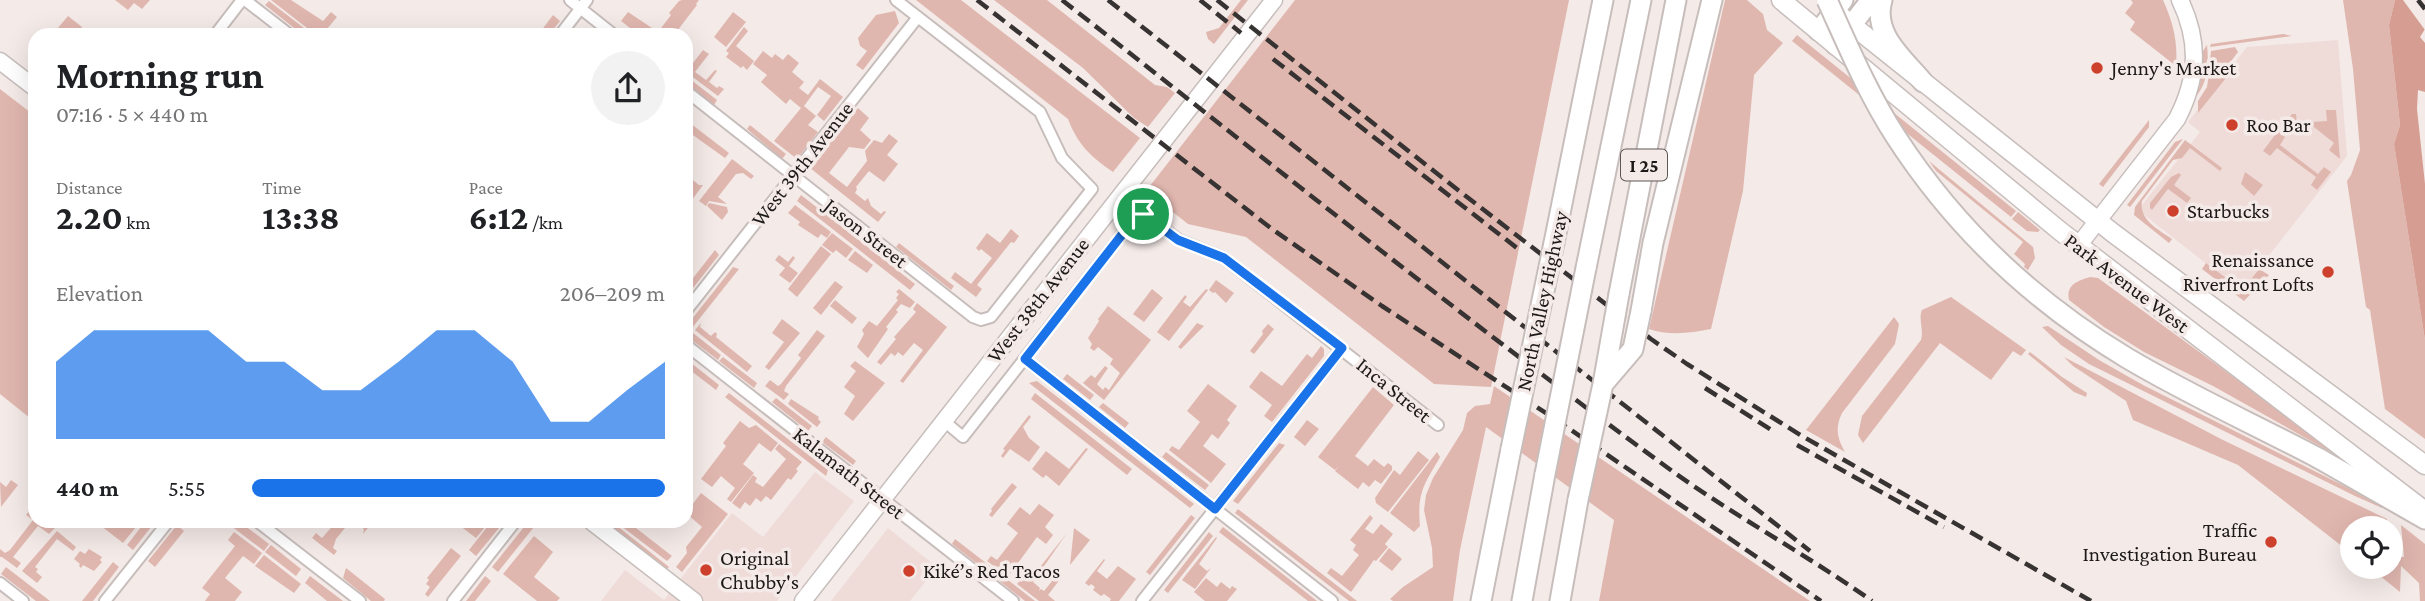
<!DOCTYPE html>
<meta charset="utf-8">
<style>
:root{--surface:#fff;--page:#f2f2f2;--text:#202124;--muted:#757577;--accent:#1a73e8}
body{margin:0;font-family:"Crimson Pro",serif;background:var(--page);color:var(--text);height:100vh;display:flex;flex-direction:column;font-size:26px;white-space:nowrap}
*{box-sizing:border-box;margin:0}
p{font-size:23px;color:var(--muted)}
.icon{flex:none;width:38px;height:38px;fill:none;stroke:currentColor;stroke-width:2;stroke-linecap:round;stroke-linejoin:round}
.map{position:relative;flex:1;overflow:hidden}
.sheet{position:absolute;left:28px;top:28px;width:665px;height:500px;display:flex;flex-direction:column;background:var(--surface);border-radius:21px;box-shadow:0 7px 28px #0002}
.sheet>*{flex:none}
.tools{position:absolute;left:2340px;top:516px;display:grid;gap:14px}
.tools a{display:grid;place-items:center;width:63px;height:63px;border-radius:50%;background:var(--surface);box-shadow:0 7px 28px #0002;font-size:35px}
.pin{position:absolute;display:grid;place-items:center;width:60px;height:60px;color:#fff;margin:-30px;border:4px solid #fff;border-radius:50%;box-shadow:0 2px 7px #0007}
.round{display:grid;place-items:center;flex:none;width:74px;height:74px;border-radius:37px;background:var(--page)}
.summary{display:flex;align-items:center;justify-content:space-between;height:119px;padding:0 28px}
h1{font-size:38px;font-weight:700;line-height:52px}
.metrics{display:grid;grid-template-columns:repeat(3,1fr);gap:10px;height:119px;padding:7px 28px}
.metrics div{display:grid;align-content:center}
.metrics b{font-size:35px;font-weight:700}
.metrics small{font-size:19px;font-weight:400}
.metrics p{font-size:19px}
.chart{height:196px;padding:14px 28px}
.chart p{display:flex;justify-content:space-between}
.chart svg{width:100%;height:126px;margin-top:7px;fill:var(--accent);opacity:.7}
ul{padding:0 28px;list-style:none;font-size:23px}
li{display:grid;grid-template-columns:112px 84px 1fr;align-items:center;height:52px}
li i{height:18px;border-radius:9px;background:var(--accent)}
.map>svg:first-child{display:block}
</style>
<div class="map">
<svg width="2425" height="601" viewBox="0 0 2425 601">
<rect width="100%" height="100%" fill="#f4eae8"/>
<path fill="#efdcd9" d="M2338 40 2347 156 2241 291 2138 210 2200 132 2188 122 2247 47Z
M815 472 854 501 777 601H601L625 570 664 600 732 513 763 537Z
M888 528 937 567 910 601H831Z"/>
<path fill="#e0b7af" d="M115 0H150L142 9 134 3 128 10Z
M271 0H291L323 21 331 12 337 17 322 35H316Z
M682 0H699L696 4 697 5 674 35H639L621 21 628 12 658 32 671 15 669 13 679 1Z
M916 0H961L1140 138 1113 172C1091 157 1078 145 1068 119Z
M994 0H1047L1155 85 1167 87 1175 93 1148 127 1134 118 1083 68Z
M1241 0H1248L1214 44 1208 39 1206 32 1219 28Z
M1295 0H1569L1491 387 1434 384 1246 237 1188 224 1146 191Z
M1725 0H1747L1763 14 1767 30 1783 43 1754 75 1743 191 1711 329C1691 333 1669 336 1649 329Z
M2131 0H2163C2173 22 2178 42 2176 66L2130 30 2135 22 2125 13 2133 3Z
M2343 0H2395L2389 25 2400 125 2394 144 2425 340V439L2385 409 2370 310 2366 307 2347 181 2351 175 2360 150 2353 69Z
M269 1 313 35H303L265 5Z
M895 11 899 23 863 70 856 65 867 51 860 46 858 38 876 15Z
M733 12 746 22 726 47 714 37Z
M553 15 560 21 549 35H538Z
M68 16 82 27 76 35H61L57 32 52 35Z
M744 27 748 31 736 46 754 61 747 70 743 66 741 68 726 57 729 53 726 51Z
M2283 34 2292 36 2210 47 2211 44Z
M1797 35 2016 211 2011 217 1792 41Z
M2207 45C2209 65 2208 83 2194 99L2200 85 2203 51Z
M2235 47 2238 52 2223 72 2210 62 2211 51Z
M703 50 709 54 695 72 706 80 715 70 717 71 709 82 717 88 719 86 724 89 718 96 686 72Z
M763 51 772 58 775 54 783 60 788 54 799 63 792 72 804 82 799 88 808 95 820 79 843 97 824 121 817 115 831 96 818 87 804 106 816 116 808 125 818 132 797 159 774 141 801 108 790 99 786 104 761 82 767 75 753 64Z
M2210 66 2226 78 2198 113V101L2207 87Z
M686 76 717 100 714 105 686 83Z
M0 89 35 116V422L0 394Z
M858 108 869 118 860 130 871 140 864 149 849 147 829 173 847 187 867 161 865 151 874 140 882 143 889 134 898 141 887 155 898 164 884 182 869 171 856 187 857 189 855 193 865 201 868 198 871 206 881 214 884 211 886 212 878 222 810 168Z
M2326 110H2336L2340 159 2329 150 2334 143 2309 123 2302 131 2287 120 2292 114H2296L2297 123 2327 121Z
M686 120 729 153 725 158 690 133 686 137Z
M2149 120V127L2103 187 2099 184Z
M750 125 786 154 782 159 747 129Z
M2278 131 2285 137 2280 145 2318 174 2324 167 2331 172 2317 190 2311 185 2316 177 2277 148 2270 156 2263 151Z
M2183 139 2130 207 2127 205 2175 142Z
M2185 140 2222 168 2220 171 2190 148 2182 158 2173 160 2142 201C2139 220 2158 229 2172 239L2169 243 2134 215 2135 207Z
M732 159 754 176 751 179 743 173 736 174 718 197 727 204 709 201 706 206 699 201Z
M1929 161 2033 247 2035 258 2028 270 2024 267 2025 264 2014 254 2023 242 1936 171Z
M2245 172 2263 185 2254 196 2241 184Z
M2179 173 2181 175 2174 185 2191 198 2187 203 2168 189 2152 210 2150 208V203L2171 177Z
M689 177 699 185H703L686 208V181Z
M801 195 915 284 910 290 797 201Z
M709 203 727 207 728 212 722 220 707 206Z
M795 205 831 232 827 238 821 234 818 238 798 225 800 222 788 213Z
M2018 212 2040 230 2038 232 2027 231 2012 219Z
M1011 229 1019 236 1014 243 1011 242 977 285 982 289 976 297 951 278 955 272 971 284 992 258 981 249 979 251 976 248 987 233 1000 243Z
M832 233 853 249 846 258 836 250 833 253 822 245Z
M899 243 954 286 951 290 896 247Z
M821 246 831 254 797 297 788 289Z
M715 250 719 255 686 297V287Z
M855 251 873 265 867 273 848 260Z
M779 255 788 262 793 256 795 258 789 266 798 273 790 283 779 275 785 268 775 260Z
M2206 263 2242 290 2259 269 2269 275 2244 301 2202 269Z
M733 267 739 269 692 328 688 324Z
M2090 277 2098 278 2354 465 2213 386 2144 352 2104 327 2069 300C2066 285 2077 281 2090 277Z
M1216 280 1234 293 1226 303 1215 292 1213 293 1209 290Z
M835 281 843 287 821 315 813 308Z
M899 289 915 302 910 308 901 304 896 310 898 312 886 327 888 329 868 358 857 347 864 334 862 330 869 321 877 326 898 300 896 298 899 294 896 292Z
M1152 289 1163 298 1144 322 1133 314Z
M1206 289 1208 290 1169 341 1157 332 1185 295 1187 297 1183 302 1190 307Z
M1951 297 2026 350 2021 356 2013 351 1991 380 1940 343 1863 443 1858 435 1862 416 1921 340C1924 330 1918 319 1922 310Z
M835 300 857 318 852 324 830 306Z
M917 303 947 327 903 383 900 381 923 350 914 343 903 356 898 352 895 356 891 353 881 365 877 362 896 339 894 337 916 312 913 309Z
M1108 306 1151 340 1104 400 1083 383 1091 375 1095 378 1105 366 1108 368 1097 384 1103 390 1105 387 1109 390 1120 373 1110 364 1113 359 1098 347 1094 351 1090 348 1092 344 1088 338 1099 321 1098 319Z
M1894 317 1899 324 1895 344 1842 413C1835 428 1837 438 1845 452L1806 430Z
M782 319 800 333 769 370 765 367 784 342 772 333Z
M701 323 700 327 711 336 715 332 717 334 716 337 752 366 747 372 695 330Z
M1197 323 1204 326 1181 349 1178 347Z
M1268 324 1274 329 1254 354 1250 351 1263 334 1262 331Z
M2048 326 2099 360 2143 385 2382 505V508L2355 496 2089 364 2061 345 2042 327Z
M817 330 825 336 786 386 784 391 789 394 784 400 765 386 770 380 778 386 781 384 801 358 798 355Z
M693 333 721 355 718 360 689 338Z
M1321 346 1324 349V356L1272 422 1264 416 1272 405 1249 387 1261 371 1282 386 1307 354 1312 358Z
M2030 352 2062 377 2087 393 2086 397 2074 392 2028 354Z
M723 357 757 383 754 388 719 361Z
M2064 357 2223 440 2387 519V528H2352V554L2238 465 2133 420 2126 401 2073 366Z
M686 359 719 385 716 390 686 367Z
M855 361 885 383 853 421 844 414 855 396 844 387 856 371 850 366Z
M1067 374 1094 395 1090 400 1063 379Z
M1037 381 1194 504 1190 508 1029 383Z
M1208 384 1237 406 1227 420 1230 423 1218 439 1212 434 1203 446 1226 464 1211 483 1169 450 1172 446 1179 450 1200 422 1187 411Z
M1494 386 1810 601H1599L1614 520 1486 427 1460 550 1453 601H1393L1390 599 1403 587 1433 567 1432 548 1424 510 1426 495 1433 478 1463 430 1467 413 1475 406 1490 404Z
M1373 387 1394 405 1355 456 1368 466 1374 459 1384 467 1388 463 1392 466V470L1381 484 1375 480 1369 487 1363 482 1358 489 1335 471 1339 466 1335 470 1318 457Z
M729 393 828 470 826 476 725 397Z
M1035 393 1132 469 1127 475 1031 399Z
M776 398 812 426 808 431 772 402Z
M791 399 819 417 818 419 821 422 817 427 788 404Z
M1103 403 1129 423 1125 428 1099 407Z
M1029 415 1031 417 1023 427 1029 438 1040 447 1029 462 1010 449 1003 458 1001 456 1005 450 1003 449Z
M1307 420 1319 429 1305 446 1294 437Z
M740 421 749 428 756 425 778 443 771 452 759 443 743 464 754 473 731 502 727 499 735 488 721 476 712 487 701 479 726 446 723 443Z
M826 437 856 461 853 465 822 442Z
M1279 443 1285 445 1238 504 1233 501Z
M779 444 802 462 796 469 798 471 791 480 788 478 771 500 766 496 761 502 756 498 750 506 745 502 740 509 732 503 753 475 757 478 755 482 763 487 786 459 775 449Z
M1086 448 1088 449 1059 486 1046 475 1043 478 1032 469 1046 451 1069 469Z
M1418 451 1429 460 1388 512 1376 503 1375 498 1394 470 1400 475Z
M1166 452 1209 485 1205 490 1162 457Z
M1437 452 1440 457C1424 485 1417 492 1420 526L1414 532 1390 513Z
M11 480 18 485 1 507 0 482 6 487Z
M1012 483 1017 487 992 517 989 515 992 511 991 509Z
M701 493 728 514 682 572 676 567 687 553 686 547 702 527 686 513Z
M34 504 35 522H51L57 526 49 534 38 526 13 557 21 563 17 568 2 557H0V549L5 553 10 550 33 520 26 515Z
M1039 504 1054 515 1045 527 1053 535 1046 544 1037 537 1010 574 1008 572 1006 575 987 561 991 556 997 560 1018 533 1007 524 1020 507 1030 515Z
M1238 509 1357 601H1349L1235 513Z
M1191 515 1195 518 1150 575 1146 572Z
M1370 515 1373 518 1365 529 1373 534 1381 524 1393 534 1385 544 1388 547 1376 561 1374 560 1351 592 1327 573 1331 568 1342 576 1359 555 1353 550 1356 545 1350 540Z
M96 522H140L123 543Z
M145 522H155L133 550 127 545Z
M226 522H240L269 544 264 551Z
M336 522 346 523 348 522H368L371 524 363 534 364 529 357 524 354 527 349 523 336 539 333 548 337 551 334 555 312 538 316 533 322 538Z
M455 522H489L476 538Z
M491 522H504L476 556 469 550Z
M528 522H538L498 572 492 567Z
M606 522H612L669 567 667 569Z
M616 522H630L636 524V528L672 556 667 561Z
M177 525 184 531 155 567 148 561Z
M2401 525 2425 544V601H2420L2419 583 2401 566 2400 592 2369 567H2390L2391 550 2400 557H2404Z
M1223 527 1317 601H1308L1219 532Z
M1074 528 1090 540 1070 565Z
M57 531 76 547 73 551 57 539 35 567 38 569 36 572 42 577 37 583 22 571Z
M234 532 262 553 254 564 243 556 225 578 242 592 235 601H205L210 594 202 588 235 546 228 540Z
M1209 532 1213 536 1168 593 1164 590Z
M1067 533 1033 582 1040 588 1039 591 1041 589 1044 591 1057 575 1061 578 1048 595 1055 601H1039L1017 584 1023 577 1029 581Z
M534 536 553 552 534 577 560 598 557 601H537L503 574Z
M1216 537 1217 538 1199 564 1207 571 1211 568 1195 589 1182 580Z
M955 539 1035 601H1025L952 544Z
M271 545 301 569 296 576 265 552Z
M451 548 461 556 428 597 425 594 430 587 426 584 429 580 427 578Z
M1389 548 1402 559 1392 571 1379 561Z
M89 549 102 557 100 560 102 562 94 571 83 565 81 568 79 566 80 564 74 559 80 551 85 554Z
M264 555 301 584 294 593 255 566Z
M1104 559 1105 560 1097 571 1107 579 1118 566 1136 579 1119 601H1110L1111 599 1104 594 1101 596 1093 590 1095 587 1091 584 1089 586 1085 583Z
M113 562 119 567 93 601H82Z
M6 567 50 601H36L1 574Z
M346 568 385 599 384 601H371L343 578Z
M310 576 343 601H327L305 583Z
M485 576 491 581 475 601H466Z
M1206 578 1217 587 1221 582 1230 589 1232 586 1237 589 1227 601H1205L1194 592Z"/>
<path fill="#d69d92" d="M2395 0H2425V29L2420 37 2425 43V92L2418 90 2417 109 2425 184V340L2394 144 2400 125 2389 25Z"/>
<path fill="#f4eae8" d="M2403 0H2425V30Z"/>
<g fill="none" stroke-linecap="round" stroke-linejoin="round">
<defs>
<path id="street" d="M245 0 290 35
M570 0 614 35
M215 35 242 0
M560 35 587 0
M686 91 973 317 981 320 991 317 1092 189 1062 158 1040 112 896 0
M686 311 918 17
M686 345 1013 601
M1025 359 1332 601
M944 421 963 437 1135 218 1143 214 1179 240 1224 258 1438 425
M258 522 360 601
M0 583 23 601
M105 601 168 522
M453 601 515 522
M1142 601 1342 348"/>
<path id="secondary" d="M0 61 35 88
M2078 246 2177 119C2198 78 2200 42 2180 0
M592 522 694 601
M803 601 1274 0"/>
<path id="primary" d="M1781 0 2060 231 2425 511
M1842 17 2113 233 2425 465"/>
<path id="highway" d="M1882 0C1872 34 1903 58 1923 82
M1819 31 1843 0
M1836 45 1871 0
M1554 243 1603 0
M1586 268 1641 0
M1619 294 1676 0
M1641 311 1653 243 1712 0
M2320 459 2425 519
M1481 601 1511 449
M1522 601 1545 474
M1560 601 1578 500"/>
</defs>
<use href="#street" stroke="#c7bebc" stroke-width="14"/>
<use href="#secondary" stroke="#c7bebc" stroke-width="19"/>
<use href="#primary" stroke="#c7bebc" stroke-width="21"/>
<use href="#highway" stroke="#c7bebc" stroke-width="23"/>
<use href="#street" stroke="#fff" stroke-width="10"/>
<use href="#secondary" stroke="#fff" stroke-width="16"/>
<use href="#primary" stroke="#fff" stroke-width="18"/>
<use href="#highway" stroke="#fff" stroke-width="19"/>
<path stroke="#373332" stroke-width="4.5" stroke-dasharray="14 7" stroke-linecap="butt" d="M977 0 1272 229 1382 306 1552 417 1821 601
M1062 0C1263 157 1462 318 1668 468 1734 516 1806 554 1872 601
M1108 0 1810 551
M1200 0 1241 33
M1217 0 1458 190 1651 339 1687 364 1802 436 2091 601
M2418 0 2425 9
M1273 59 1517 248
M1705 388 1773 431
M1797 445 1944 527"/>
<defs>
<path id="highway-bridge" d="M1827 0C1848 46 1868 94 1896 137 1955 228 2034 302 2127 358 2189 395 2256 425 2320 459
M1604 383 1633 349 1641 311
M1511 449 1554 243
M1545 474 1586 268
M1578 500 1603 384 1619 294"/>
</defs>
<use href="#highway-bridge" stroke="#c7bebc" stroke-width="23" stroke-linecap="butt"/>
<use href="#highway-bridge" stroke="#fff" stroke-width="19"/>
</g>
<g fill="none" stroke-linecap="round" stroke-linejoin="round">
<defs>
<path id="route" d="M1143 214 1178 240 1224 258 1342 348 1215 509 1025 359 1135 218Z"/>
</defs>
<use href="#route" stroke="#fff" stroke-width="14"/>
<use href="#route" stroke="#1a73e8" stroke-width="9"/>
</g>
<g fill="#cd412c" stroke="#f4eae8" stroke-width="2.5">
<circle cx="2097" cy="68" r="7"/>
<circle cx="2232" cy="125" r="7"/>
<circle cx="2173" cy="211" r="7"/>
<circle cx="2328" cy="272" r="7"/>
<circle cx="2271" cy="542" r="7"/>
<circle cx="706" cy="570" r="7"/>
<circle cx="909" cy="571" r="7"/>
</g>
<g text-anchor="middle" dominant-baseline="central" stroke-width="7" stroke-linejoin="round" paint-order="stroke">
<rect fill="#f4eae8" stroke="#5d5856" stroke-width="2" x="1621" y="149.5" width="46" height="31" rx="5"/>
<g font-size="19" font-weight="bold" fill="#1c1918">
<text x="1644" y="165">I 25</text>
</g>
<g font-size="21" fill="#1c1918" stroke="#f4eae8" text-anchor="start">
<text x="2111" y="68">Jenny's Market</text>
<text x="2246" y="125">Roo Bar</text>
<text x="2187" y="211">Starbucks</text>
<text x="2314" y="260" text-anchor="end">Renaissance<tspan x="2314" dy="24">Riverfront Lofts</tspan></text>
<text x="2257" y="530" text-anchor="end">Traffic<tspan x="2257" dy="24">Investigation Bureau</tspan></text>
<text x="720" y="558">Original<tspan x="720" dy="24">Chubby's</tspan></text>
<text x="923" y="571">Kiké’s Red Tacos</text>
</g>
<g font-size="21" fill="#1c1918" stroke="#f4eae8">
<text transform="translate(802 164) rotate(-52)">West 39th Avenue</text>
<text transform="translate(866 233) rotate(38)">Jason Street</text>
<text transform="translate(2127 283) rotate(37)">Park Avenue West</text>
<text transform="translate(1038 300) rotate(-52)">West 38th Avenue</text>
<text transform="translate(1542 301) rotate(-78)">North Valley Highway</text>
<text transform="translate(1394 390) rotate(39)">Inca Street</text>
<text transform="translate(849 473) rotate(38)">Kalamath Street</text>
</g>
</g>
</svg>
<div class="tools">
<a><svg class="icon" aria-label="locate" viewBox="0 0 24 24"><circle cx="12" cy="12" r="6"/><path d="M12 2v4M12 18v4M2 12h4M18 12h4"/></svg></a>
</div>
<div class="pin" style="left:1143px;top:214px;background:#1e9e55"><svg class="icon" aria-label="arrive" viewBox="0 0 24 24"><path d="M6 21V4h12l-3 4 3 4H6"/></svg></div>
<section class="sheet">
<div class="summary"><div><h1>Morning run</h1><p>07:16 · 5 × 440 m</p></div><a class="round"><svg class="icon" aria-label="share" viewBox="0 0 24 24"><path d="M12 15V3M7 8l5-5 5 5M5 13v7h14v-7"/></svg></a></div>
<div class="metrics">
<div><p>Distance</p><b>2.20<small> km</small></b></div>
<div><p>Time</p><b>13:38</b></div>
<div><p>Pace</p><b>6:12<small> /km</small></b></div>
</div>
<div class="chart"><p><span>Elevation</span>206–209 m</p>
<svg viewBox="0 0 160 44" preserveAspectRatio="none"><path d="M0 44V17L10 6L20 6L30 6L40 6L50 17L60 17L70 27L80 27L90 17L100 6L110 6L120 17L130 38L140 38L150 27L160 17V44z"/></svg>
</div>
<ul>
<li><b>440 m</b>5:55<i style="width:100%"></i></li>
</ul>
</section>
</div>
